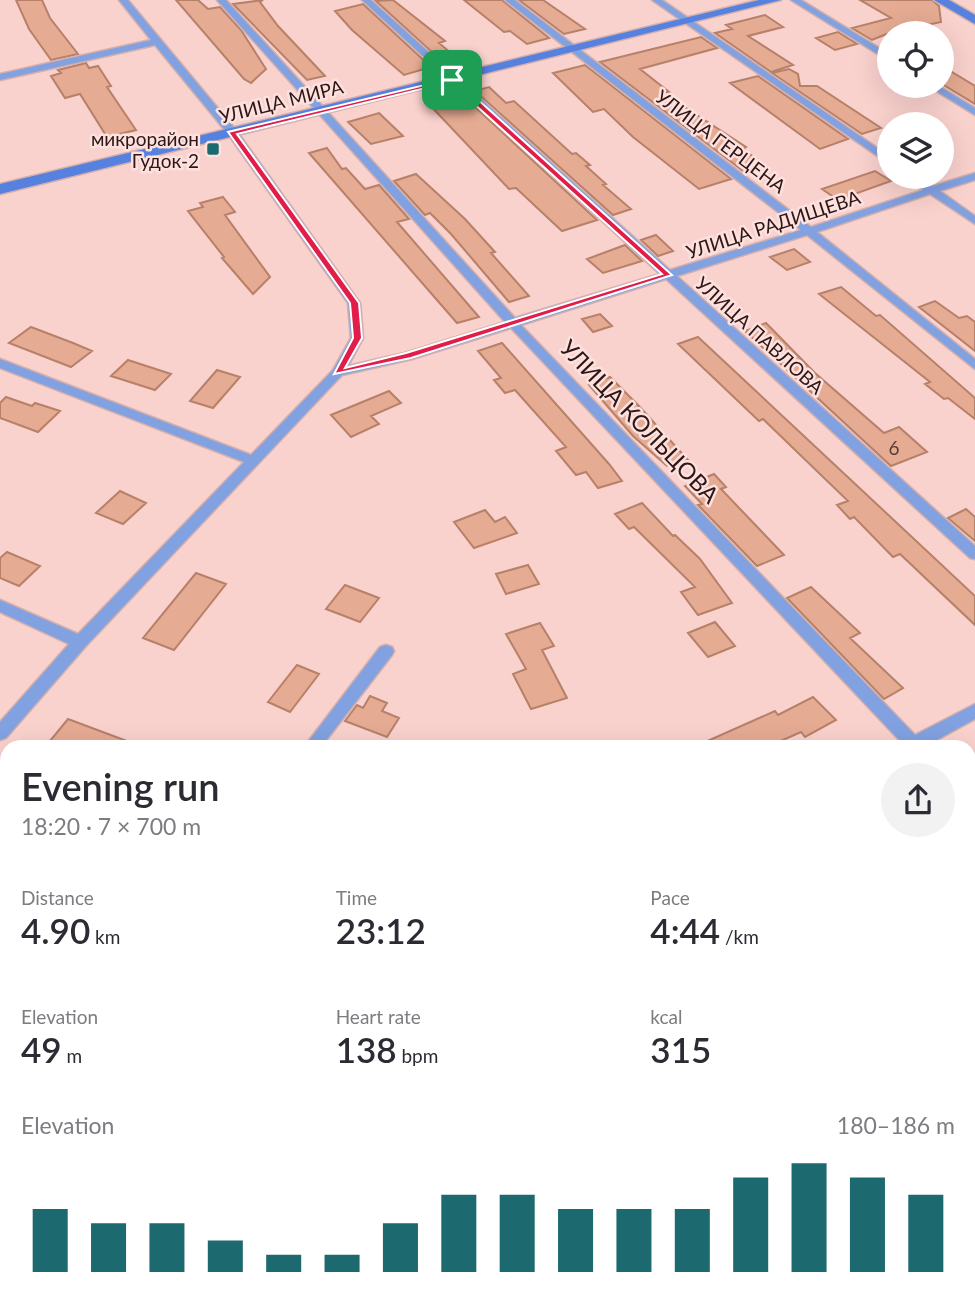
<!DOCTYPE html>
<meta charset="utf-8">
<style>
:root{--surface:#fff;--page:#f2f2f3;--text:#2b2b33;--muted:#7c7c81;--accent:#1d6970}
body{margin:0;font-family:Lato,sans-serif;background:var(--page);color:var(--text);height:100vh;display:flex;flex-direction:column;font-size:26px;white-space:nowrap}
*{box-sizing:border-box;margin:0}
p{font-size:23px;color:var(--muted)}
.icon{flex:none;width:38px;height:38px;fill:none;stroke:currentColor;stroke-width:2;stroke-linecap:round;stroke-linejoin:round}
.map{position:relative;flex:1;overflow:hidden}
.side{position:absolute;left:0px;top:740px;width:976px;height:569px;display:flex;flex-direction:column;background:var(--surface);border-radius:21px 21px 0 0;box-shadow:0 7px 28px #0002}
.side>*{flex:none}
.buttons{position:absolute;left:877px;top:21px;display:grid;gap:14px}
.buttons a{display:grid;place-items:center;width:77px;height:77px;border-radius:50%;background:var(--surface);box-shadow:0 7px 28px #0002;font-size:35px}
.pin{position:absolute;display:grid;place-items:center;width:60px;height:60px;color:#fff;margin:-30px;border-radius:14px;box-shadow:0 4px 10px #0006}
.round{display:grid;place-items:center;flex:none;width:74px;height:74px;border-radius:37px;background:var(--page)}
.summary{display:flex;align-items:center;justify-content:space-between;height:119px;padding:0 21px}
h1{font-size:38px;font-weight:600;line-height:52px}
.figures{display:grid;grid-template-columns:repeat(3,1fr);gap:10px;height:119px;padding:7px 21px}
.figures div{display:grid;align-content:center}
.figures b{font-size:35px;font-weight:600}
.figures small{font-size:19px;font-weight:400}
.figures p{font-size:19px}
.chart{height:196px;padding:14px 21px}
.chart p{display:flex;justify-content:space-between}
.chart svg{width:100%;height:126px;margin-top:7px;stroke:var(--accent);stroke-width:6}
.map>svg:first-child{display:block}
</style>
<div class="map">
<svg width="975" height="1308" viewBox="0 0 975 1308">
<rect width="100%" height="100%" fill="#f9d1cd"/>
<path fill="#e5ab93" stroke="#b78069" stroke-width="2" d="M16 0H42L50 18 78 54 51 60 29 29Z
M176 0H198L208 9 220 7 241 30 266 69 251 83 244 79Z
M263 0 260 2 278 26 325 76 307 80 233 4Z
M393 0 445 41 439 43 459 60 445 64 376 1Z
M464 0H502L549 38 527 44 510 31 504 32Z
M519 0H543L585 29 564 34Z
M860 0H932L939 6 941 22 889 33 872 40 852 28 891 18Z
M363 4 431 67 404 75 352 30 335 11Z
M765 15 783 27 748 36 793 65 771 72 715 33 732 29 726 25Z
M838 32 857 44 835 50 816 38Z
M701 37 717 48 640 69 669 92 663 93 746 147 743 149 766 166 754 170 757 171 747 174 600 62Z
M86 63 89 68 98 66 111 86 107 87 136 130 107 137 80 94 65 98 51 76 61 73 58 70Z
M585 65 731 179 699 189 633 137 604 109 593 112 553 73Z
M942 66 975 86V104L942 84Z
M789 69 798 74 800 86H817L881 128 862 134 772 73Z
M758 76 848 139 820 149 730 83Z
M489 87 506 103 514 101 572 154 576 153 590 165 586 166 606 184 603 185 631 209 613 215 475 91Z
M461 94 597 220 562 231 516 188 509 189 427 102Z
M379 113 403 136 371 144 348 122Z
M327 148 342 169 346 168 365 189 379 185 409 219 397 222 479 317 457 323 309 153Z
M875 171 891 181 838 200 822 189Z
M416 174 465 219 495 252 491 253 529 296 509 302 451 234 430 213 425 215 394 181Z
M223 197 235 212 225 215 270 277 253 294 222 258 224 257 188 211 203 207 200 203Z
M656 235 673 251 658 256 641 240Z
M625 245 642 261 603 273 587 259Z
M794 249 810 262 787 270 770 257Z
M841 287 876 316 880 315 975 398V419L948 398 944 399 925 384 930 382 819 294Z
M935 301 959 318 967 316 975 322V351L919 307Z
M600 314 612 326 593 332 582 319Z
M766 323 815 373 884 433 899 427 927 452 891 466 745 331Z
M31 327 73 343 92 351 71 367 9 343Z
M698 337 975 596V625L900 554 893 557 854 517 850 519 837 505 848 501 763 419 759 421 678 344Z
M502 343 609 464 622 481 598 488 586 472 576 475 556 451 566 447 515 390 505 393 494 380 501 378 478 351Z
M128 360 171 374 155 390 111 376Z
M217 370 240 377 213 408 190 401Z
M610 377 638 405 688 460 667 466 633 436 589 385Z
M389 391 401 403 371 416 379 424 351 437 331 415Z
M6 397 32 406 35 403 60 411 38 432 0 418V403Z
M714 474 726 487 721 489 784 555 757 566 698 505 702 504 685 486Z
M120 491 146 503 123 524 96 513Z
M642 503 673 536 675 535 700 559 732 603 698 615 681 592 695 587 634 527 629 529 615 514Z
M966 509 975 517V541L948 518Z
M485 510 495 522 505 517 517 533 474 548 454 522Z
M7 552 40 566 19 586 0 578V558Z
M528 565 539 584 506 594 496 574Z
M196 573 226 584 174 650 143 638Z
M345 585 379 598 360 622 326 609Z
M811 587 860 633 850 638 903 688 884 699 787 598Z
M715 622 735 646 708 657 688 633Z
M540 623 554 646 542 650 567 698 531 709 513 674 526 669 506 634Z
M297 665 319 674 290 712 268 702Z
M370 696 387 703 382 711 399 718 387 737 345 721 357 705 363 708Z
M813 697 836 720 805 737 801 732 767 747H694L775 711 778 715Z
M68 719 140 746 139 747H45Z"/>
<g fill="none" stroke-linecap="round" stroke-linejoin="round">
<defs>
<path id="street" d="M119 0H128L236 130 360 303 363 338 348 366 405 353 505 322 217 0H226L515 318 660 274 362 0H371L670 270 801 230 505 0H515L811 227 923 190 907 177H919L933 186 975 173V180L940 191 975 216V224L930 194 817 232 975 359V369L807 235 677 276 975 546V559L970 558 666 279 521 325 915 735 975 704V719L924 747H898L901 742 511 328 412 359 342 375 86 646 6 738 0 740V722L69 644 0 612V600L78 634 244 462 0 368V359L251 455 333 370 351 338 348 303 228 134 155 45 0 80V74L151 40Z
M652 0H662L889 156V164Z
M791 0H801L889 54V61Z
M928 86H939L975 108V115Z
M386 645 392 647 394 651 392 655 321 747H304L380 647Z
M0 788 7 790V805L0 803Z
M970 798 975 799V818L970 817Z
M7 1077V1103L0 1106V1080Z
M970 1104 975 1106V1131L970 1129Z
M0 1139 7 1142V1167L0 1164Z
M172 1302H199L201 1308H174Z
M297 1302H322L324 1308H299Z
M552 1302H581L583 1308H554Z"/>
<path id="secondary" d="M759 0H781L0 194V184Z
M934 0H949L975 15V24Z"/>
</defs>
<use href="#street" stroke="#d4afac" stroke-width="3"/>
<use href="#secondary" stroke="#d4afac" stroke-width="3"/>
<use href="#street" fill="#82a1e0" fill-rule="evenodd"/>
<use href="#secondary" fill="#5681df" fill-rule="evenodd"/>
</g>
<path fill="#e11d48" stroke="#fff" stroke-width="2" fill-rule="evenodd" d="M454 78 672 275 411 358 334 374 353 338 350 303 228 132ZM450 82 662 274 406 353 345 368 362 338 359 303 237 134Z"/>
<rect fill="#1d6970" stroke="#fde1df" stroke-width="2.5" x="206" y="142" width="14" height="14" rx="3.5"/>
<g text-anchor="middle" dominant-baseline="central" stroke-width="5" stroke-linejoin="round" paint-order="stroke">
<g font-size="19" fill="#2d1614" stroke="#fde1df">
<text transform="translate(281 101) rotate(-14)">УЛИЦА МИРА</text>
<text transform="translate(721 141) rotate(37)">УЛИЦА ГЕРЦЕНА</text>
<text transform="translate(773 224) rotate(-18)">УЛИЦА РАДИЩЕВА</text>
<text transform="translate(760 335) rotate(42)">УЛИЦА ПАВЛОВА</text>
</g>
<g font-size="19" fill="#2d1614" stroke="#fde1df" text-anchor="end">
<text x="199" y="138">микрорайон<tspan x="199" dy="22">Гудок-2</tspan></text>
</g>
<g font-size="19" fill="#5b3b34">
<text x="894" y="447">6</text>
</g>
<g font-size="23" fill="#2d1614" stroke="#fde1df">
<text transform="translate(640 421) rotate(46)">УЛИЦА КОЛЬЦОВА</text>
</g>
</g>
</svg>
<div class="buttons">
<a><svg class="icon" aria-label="locate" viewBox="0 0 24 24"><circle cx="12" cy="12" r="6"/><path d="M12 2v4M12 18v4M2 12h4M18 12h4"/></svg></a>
<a><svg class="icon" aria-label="layers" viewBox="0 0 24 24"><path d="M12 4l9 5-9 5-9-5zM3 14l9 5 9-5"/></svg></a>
</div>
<div class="pin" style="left:452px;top:80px;background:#1e9e55"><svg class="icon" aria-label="arrive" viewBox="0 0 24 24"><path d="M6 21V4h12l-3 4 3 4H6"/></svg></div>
<section class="side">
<div class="summary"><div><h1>Evening run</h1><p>18:20 · 7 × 700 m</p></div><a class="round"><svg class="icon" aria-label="share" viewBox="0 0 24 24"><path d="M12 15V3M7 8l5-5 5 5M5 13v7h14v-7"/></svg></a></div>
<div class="figures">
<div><p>Distance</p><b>4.90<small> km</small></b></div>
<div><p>Time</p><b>23:12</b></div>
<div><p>Pace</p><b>4:44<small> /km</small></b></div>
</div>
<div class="figures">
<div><p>Elevation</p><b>49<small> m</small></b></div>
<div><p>Heart rate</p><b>138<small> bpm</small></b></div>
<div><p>kcal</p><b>315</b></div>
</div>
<div class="chart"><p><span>Elevation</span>180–186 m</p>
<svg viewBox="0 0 160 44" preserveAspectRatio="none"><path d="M5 44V22M15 44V27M25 44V27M35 44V33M45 44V38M55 44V38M65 44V27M75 44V17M85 44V17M95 44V22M105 44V22M115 44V22M125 44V11M135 44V6M145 44V11M155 44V17"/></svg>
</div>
</section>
</div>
